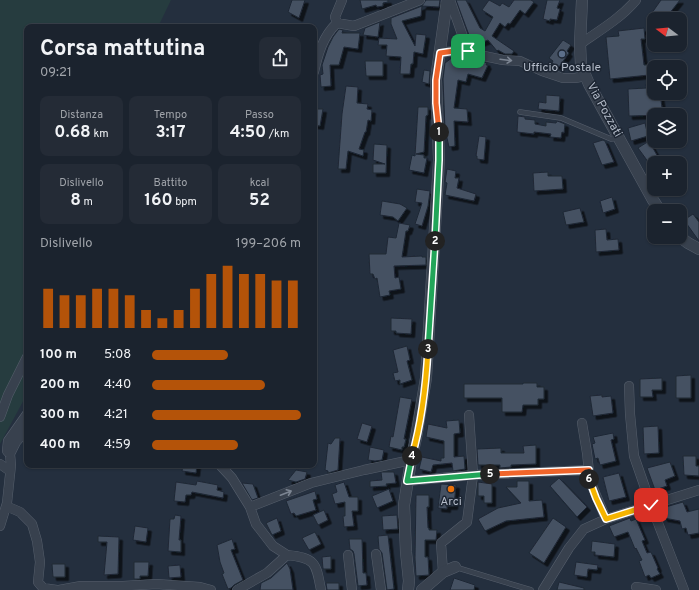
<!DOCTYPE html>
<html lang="it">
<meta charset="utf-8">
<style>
:root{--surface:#1b232e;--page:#242b36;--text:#f1f3f6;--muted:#a0a4aa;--line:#39404a;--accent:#b45309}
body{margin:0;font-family:Overpass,sans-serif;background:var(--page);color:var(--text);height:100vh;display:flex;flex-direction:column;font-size:15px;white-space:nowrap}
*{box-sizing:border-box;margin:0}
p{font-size:13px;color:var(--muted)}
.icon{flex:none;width:22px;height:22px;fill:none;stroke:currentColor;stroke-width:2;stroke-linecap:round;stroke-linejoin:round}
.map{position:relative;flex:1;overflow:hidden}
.side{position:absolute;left:24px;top:24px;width:293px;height:444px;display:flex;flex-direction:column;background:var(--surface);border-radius:8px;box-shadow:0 1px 3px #0004,0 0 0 1px var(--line)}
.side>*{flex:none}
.needle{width:26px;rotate:286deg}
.controls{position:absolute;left:647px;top:12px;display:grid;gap:8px}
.controls a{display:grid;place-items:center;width:40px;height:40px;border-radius:8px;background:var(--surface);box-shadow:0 1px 3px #0004,0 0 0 1px var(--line);font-size:20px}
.pin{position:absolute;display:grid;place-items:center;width:34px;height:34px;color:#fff;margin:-17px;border-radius:8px;box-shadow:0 2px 6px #0006}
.km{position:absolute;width:20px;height:20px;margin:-10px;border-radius:50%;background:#222;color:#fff;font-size:11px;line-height:20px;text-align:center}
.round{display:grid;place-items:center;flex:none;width:42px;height:42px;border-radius:8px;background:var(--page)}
.summary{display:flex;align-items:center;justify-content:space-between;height:68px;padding:0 16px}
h1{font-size:22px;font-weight:700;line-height:30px}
.metrics{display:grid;grid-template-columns:repeat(3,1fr);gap:6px;height:68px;padding:4px 16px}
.metrics div{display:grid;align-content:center;border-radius:8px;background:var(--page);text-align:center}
.metrics b{font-size:17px;font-weight:700}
.metrics small{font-size:11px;font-weight:400}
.metrics p{font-size:11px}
.chart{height:112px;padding:8px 16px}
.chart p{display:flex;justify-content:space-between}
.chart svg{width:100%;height:72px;margin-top:4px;stroke:var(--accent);stroke-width:6}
ul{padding:0 16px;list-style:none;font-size:13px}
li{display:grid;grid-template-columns:64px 48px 1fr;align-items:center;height:30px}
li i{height:10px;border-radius:5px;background:var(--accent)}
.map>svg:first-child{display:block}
</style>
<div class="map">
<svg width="699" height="590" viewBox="0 0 699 590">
<defs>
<filter id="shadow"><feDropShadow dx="3.5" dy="3.5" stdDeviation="0" flood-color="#0009"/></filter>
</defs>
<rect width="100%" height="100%" fill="#242f3e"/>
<path fill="#263c3f" d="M0 0H171L158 27H27V394L0 444Z"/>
<path fill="#455162" stroke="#1f2835" filter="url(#shadow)" d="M292 0H305L299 18 288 12Z
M360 0H388V2L383 3V6L377 7 376 5 362 9Z
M426 0H440L439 7 422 6 421 16 402 21 415 46 416 34 426 35 423 54 414 52 413 64H411L410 74H400L401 57 386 56 387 45H378L379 38 397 39 391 24V18L422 6Z
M456 0H466L480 28 485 31 493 17 482 10 489 0 500 6 502 3 509 7 514 0H531L534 2 525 14 520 10 510 24 508 23 505 27 500 23 492 36 514 51 512 54H505L498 50 497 51 488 40 473 46Z
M547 0H560L557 8 560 9 557 20 550 19V21L543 19Z
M661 0H680L665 19H652L649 17Z
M380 22 378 37 363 35 365 28Z
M644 28 645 39H641L644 65H648L649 75 610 79 606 37 619 36 618 31Z
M339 29 343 30 342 33H360L358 49 344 47 339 65H330L331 86 321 87 320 75 323 74 322 65 328 47 333 37Z
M563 40 571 45 567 51 569 53 559 67 552 63 553 61 549 58Z
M461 56 487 63 486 65H488L482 78 468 74 466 82 458 80 454 108 467 109 468 122 454 121 455 146 449 147 445 129 443 79 445 63 453 57Z
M365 61H383V76H366Z
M424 70 430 71 429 84 422 82Z
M654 83V93H660L663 115 629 116 628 89 647 88 646 84Z
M346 86 358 87 357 103 368 104 367 109 372 110 371 121 368 120 366 132H365L359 149 364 150 363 156 348 151 346 169H338L342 114Z
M546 95 560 96 559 111 538 109 539 102 546 103Z
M418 107H428V115L426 116 424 152 416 154 424 155V158H427L424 173 409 170 412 155 415 156Z
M314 109H323L320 126 314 125Z
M518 116 525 117V119L535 120V124L546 126V122L556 123 557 121 560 122 565 124 564 133 562 132 561 138 550 137 551 134 534 132V134L517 132Z
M645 123 648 136 631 141 628 128Z
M479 136 486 137 484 160 477 159V156H476Z
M603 140 605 141 614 162 602 165 593 143Z
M649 141 658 157 649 163 638 148Z
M374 144 387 145 386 173H373V164H385L373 160Z
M447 169 456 171 455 178H459L457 188 476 194 474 201 445 195 447 183 445 182Z
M548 172V176H562L563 189 534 191 533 173Z
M417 189 430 191 428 206 422 226 415 224 422 203 415 202Z
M612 197 615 209 603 213 600 201Z
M382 201 400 204 407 208 398 221 393 217 380 215Z
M580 208 584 222 566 225 563 212Z
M693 214 699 222V241L684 220Z
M399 223 410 225 408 231H406L402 257 422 256V257H426V265L394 266 395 278 399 277 401 289 389 291 390 295 380 297 377 278 375 279 373 274H370L369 254H386L388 237 396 238Z
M606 229 607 240 618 239 619 250 596 252 595 230Z
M391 318 412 319 411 334 396 333V331H391Z
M407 346 410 360 407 361 412 380 400 384V380L395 381 393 373 398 372 393 350Z
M691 375V398H676V376Z
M662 378V390H652L653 397H640V379Z
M523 383H537V387H544V399H538V405H523L522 412H502V398H464V384H523Z
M602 395V397L611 396 613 413 593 416 590 396Z
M400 397 412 399 404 439H406L404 447H402V450L389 447 391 436 393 437Z
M459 420 460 433 454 434V457L464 456 465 469 453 471 452 463 433 465 431 472 419 469 422 457 441 461V458H444V441L426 437 428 424 447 428 446 421Z
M362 423 372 426 367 442 357 439Z
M658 426 659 453 644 454 643 427Z
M613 433 614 439 611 440 616 461 600 465 598 458 595 459 592 444 595 443 593 437Z
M335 438H340L338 470 328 473V471L325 470 328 443 331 444Z
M536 445V464L511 465V467L500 468V465H478L477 449 501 448V453H524L523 446Z
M370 447 384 450 382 460 375 461 368 460Z
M683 456H696V466H699V476L684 475Z
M670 462 675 476 665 480 667 486 655 490 647 468Z
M183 465H197L196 473 182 471Z
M296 470 307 472 305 479 296 482 288 480Z
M381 472H394L396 483 386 484 387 486 370 487V481L382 480Z
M619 473 626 497 609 501 603 477Z
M559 478 587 507 577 517 550 486Z
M197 481 218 485 217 490 224 492 223 498 192 492 191 495H186L185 502 174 501 176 482 196 485Z
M517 481H529V501L542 500 544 517 506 521 485 531 478 519 498 508 521 503 506 487H517Z
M344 482 349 497H358V511H352L354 526 344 527 343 516H345V502L335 504 332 494 337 492 335 485Z
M478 482 492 484V503H484V496H478Z
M242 483 253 484 258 498 252 500Z
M441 484 456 485 454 506H447V509L438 508Z
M389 489 393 501 377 508 372 496Z
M315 491 317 499 313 500 316 510 296 516 294 513 291 514 286 501Z
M416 495H429V507H427L428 528H429V530H437L436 540H425V557H428L429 575 416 576 415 558Z
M683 502 687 512 699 509V533L688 535 686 528 682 529 680 521 664 518 662 508Z
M324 510 328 520 318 525 313 515Z
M175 515 181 516 179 540H181V552L168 551 170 519H174Z
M397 515 398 529 383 530 382 516Z
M277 518 281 531 272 535 266 523Z
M553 518 566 527 544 563 529 553Z
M630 518 631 521 636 519 645 540 642 541 647 553 651 552 658 568 657 569 660 574 651 578 649 575 645 577 639 561 642 560 636 548 635 549 628 532 614 537 609 526Z
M135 526 148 528 146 542 133 540Z
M315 532 321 544 309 550 302 538Z
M388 535 394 589 387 590 382 553 379 549 378 536Z
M98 536 119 537 118 574 104 575 107 542H98Z
M232 539 235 549 231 550 243 580 234 585 231 588 228 589 222 574 224 573 220 562 217 545Z
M349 539H362L363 573H366L367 585 358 586 354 554 353 551 350 549Z
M592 541 615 544 614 557 595 555V552H591Z
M331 556V569H323L322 557Z
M134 562H149L148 576H140V579H134Z
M576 562 598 565 597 570 588 569 587 577 574 575Z
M287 563 290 569 293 590H260L261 583 271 578Z
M52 564H65V577H53Z
M180 565 181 577 169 578 168 566Z
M454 578 475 585 474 590H450Z
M559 582 584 588V590H557Z
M326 583H339V590H327Z"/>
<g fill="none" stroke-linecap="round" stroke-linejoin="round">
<defs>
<path id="service" d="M520 112 561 118 611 139 617 138
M455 567 531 590"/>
<path id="minor" d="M450 0 468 51
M337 23 335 17 342 0
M580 44C599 31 621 18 636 0
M440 53 461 50 468 51 484 56 503 60 520 61 542 71 563 78H575L586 76
M314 72C318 54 323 36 337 23L354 26 420 0
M629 386 630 414 634 456 651 505 684 590
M0 417 8 395 27 357
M582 423 587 453 590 481 606 519
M10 454 7 451 8 441 27 414
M0 464 10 471
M220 465 232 478 250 507 256 524 273 546 287 555
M407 481 473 475 589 470
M6 506 20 512 32 524 37 541 40 562 38 582 43 588 57 590
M250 507 311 483 364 470 411 460
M0 526 7 503 11 465 10 454 16 442 27 429
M376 554 381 590
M348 555 352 590
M443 572 441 543 467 522 473 475 469 415
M636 587 656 590
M59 590 81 586H123L156 584 200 587 211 590
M237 590 267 573 287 555C316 558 316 563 321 590
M543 590 569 548 584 529 606 519 699 490"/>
<path id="tertiary" d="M582 0 580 44 581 65 589 84 653 200 660 211
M680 237 688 243 699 249
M408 590 409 581 406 552 404 505 411 460 416 438 426 378 439 160 436 79 447 0
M422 590 443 572 455 567"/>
</defs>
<use href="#service" stroke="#565f6c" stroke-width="5.5"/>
<use href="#minor" stroke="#565f6c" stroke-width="10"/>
<use href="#tertiary" stroke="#565f6c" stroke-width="12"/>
<use href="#service" stroke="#38414e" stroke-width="4.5"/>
<use href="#minor" stroke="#38414e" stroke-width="9"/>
<use href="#tertiary" stroke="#38414e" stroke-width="11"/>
</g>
<defs><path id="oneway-shaft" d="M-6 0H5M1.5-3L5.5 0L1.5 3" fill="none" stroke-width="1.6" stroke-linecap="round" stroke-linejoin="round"/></defs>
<g stroke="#7c8592">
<use href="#oneway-shaft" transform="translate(506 60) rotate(7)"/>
<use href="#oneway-shaft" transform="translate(286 493) rotate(-21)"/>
</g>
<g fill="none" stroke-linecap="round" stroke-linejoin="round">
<defs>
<path id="split-1" d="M439 132 436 103V80L440 53 461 50 468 51"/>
<path id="split-2" d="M435 241 439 160V132"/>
<path id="split-3" d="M428 349 435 241"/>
<path id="split-4" d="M412 456C422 421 426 385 428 349"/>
<path id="split-5" d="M412 456 407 481 490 474"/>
<path id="split-6" d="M490 474 589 470V479"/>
<path id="split-7" d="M589 479 596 498 606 519 651 505"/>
</defs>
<use href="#split-1" stroke="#fff" stroke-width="8"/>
<use href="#split-2" stroke="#fff" stroke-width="8"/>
<use href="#split-3" stroke="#fff" stroke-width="8"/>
<use href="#split-4" stroke="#fff" stroke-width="8"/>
<use href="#split-5" stroke="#fff" stroke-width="8"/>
<use href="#split-6" stroke="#fff" stroke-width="8"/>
<use href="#split-7" stroke="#fff" stroke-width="8"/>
<use href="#split-1" stroke="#f0652b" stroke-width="5"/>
<use href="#split-2" stroke="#22a559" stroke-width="5"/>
<use href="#split-3" stroke="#22a559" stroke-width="5"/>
<use href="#split-4" stroke="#f5b400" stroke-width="5"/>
<use href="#split-5" stroke="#22a559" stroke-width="5"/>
<use href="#split-6" stroke="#f0652b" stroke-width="5"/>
<use href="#split-7" stroke="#f5b400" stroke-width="5"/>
</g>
<circle fill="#5c6f8a" stroke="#1d2633" stroke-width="1.5" cx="562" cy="54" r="4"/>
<circle fill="#e8710a" stroke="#1d2633" stroke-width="1.5" cx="451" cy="489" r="4"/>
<g text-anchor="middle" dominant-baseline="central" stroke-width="3" stroke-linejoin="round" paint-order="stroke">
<g font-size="12" fill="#b4bcc9" stroke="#1d2633">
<text x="562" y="68">Ufficio Postale</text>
<text x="451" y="502">Arci</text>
</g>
<g font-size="12" fill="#b4bcc9" stroke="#1d2633">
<text transform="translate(604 110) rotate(61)">Via Pozzati</text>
</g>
</g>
</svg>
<div class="controls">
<a><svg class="needle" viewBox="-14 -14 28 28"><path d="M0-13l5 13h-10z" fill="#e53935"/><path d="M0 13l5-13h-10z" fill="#a0a4aa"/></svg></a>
<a><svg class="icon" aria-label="locate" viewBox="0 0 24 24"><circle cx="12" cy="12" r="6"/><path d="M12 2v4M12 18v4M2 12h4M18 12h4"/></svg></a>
<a><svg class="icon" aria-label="layers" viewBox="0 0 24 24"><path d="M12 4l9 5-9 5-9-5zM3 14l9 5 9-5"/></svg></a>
<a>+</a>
<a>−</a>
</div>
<div class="pin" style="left:468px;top:51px;background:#1e9e55"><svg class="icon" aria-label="arrive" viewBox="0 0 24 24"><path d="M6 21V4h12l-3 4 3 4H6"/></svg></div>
<div class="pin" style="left:651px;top:505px;background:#d93025"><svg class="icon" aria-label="check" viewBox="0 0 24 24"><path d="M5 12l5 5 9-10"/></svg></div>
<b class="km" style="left:439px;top:132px">1</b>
<b class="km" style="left:435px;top:241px">2</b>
<b class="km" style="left:428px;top:349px">3</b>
<b class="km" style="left:412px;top:456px">4</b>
<b class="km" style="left:490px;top:474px">5</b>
<b class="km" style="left:589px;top:479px">6</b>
<section class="side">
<div class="summary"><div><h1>Corsa mattutina</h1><p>09:21</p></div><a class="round"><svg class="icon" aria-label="share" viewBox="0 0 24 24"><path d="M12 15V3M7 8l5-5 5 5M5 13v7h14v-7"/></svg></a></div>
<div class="metrics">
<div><p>Distanza</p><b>0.68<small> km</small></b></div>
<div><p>Tempo</p><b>3:17</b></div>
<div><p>Passo</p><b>4:50<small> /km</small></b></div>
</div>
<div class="metrics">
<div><p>Dislivello</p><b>8<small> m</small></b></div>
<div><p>Battito</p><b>160<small> bpm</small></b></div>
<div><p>kcal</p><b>52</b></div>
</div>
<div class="chart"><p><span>Dislivello</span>199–206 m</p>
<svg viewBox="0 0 160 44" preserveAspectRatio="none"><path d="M5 44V20M15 44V24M25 44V24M35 44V20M45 44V20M55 44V24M65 44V33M75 44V38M85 44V33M95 44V20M105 44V11M115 44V6M125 44V11M135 44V11M145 44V15M155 44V15"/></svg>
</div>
<ul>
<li><b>100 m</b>5:08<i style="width:51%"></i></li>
<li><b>200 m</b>4:40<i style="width:76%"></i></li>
<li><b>300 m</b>4:21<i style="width:100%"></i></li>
<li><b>400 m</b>4:59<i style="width:58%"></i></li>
</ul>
</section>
</div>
